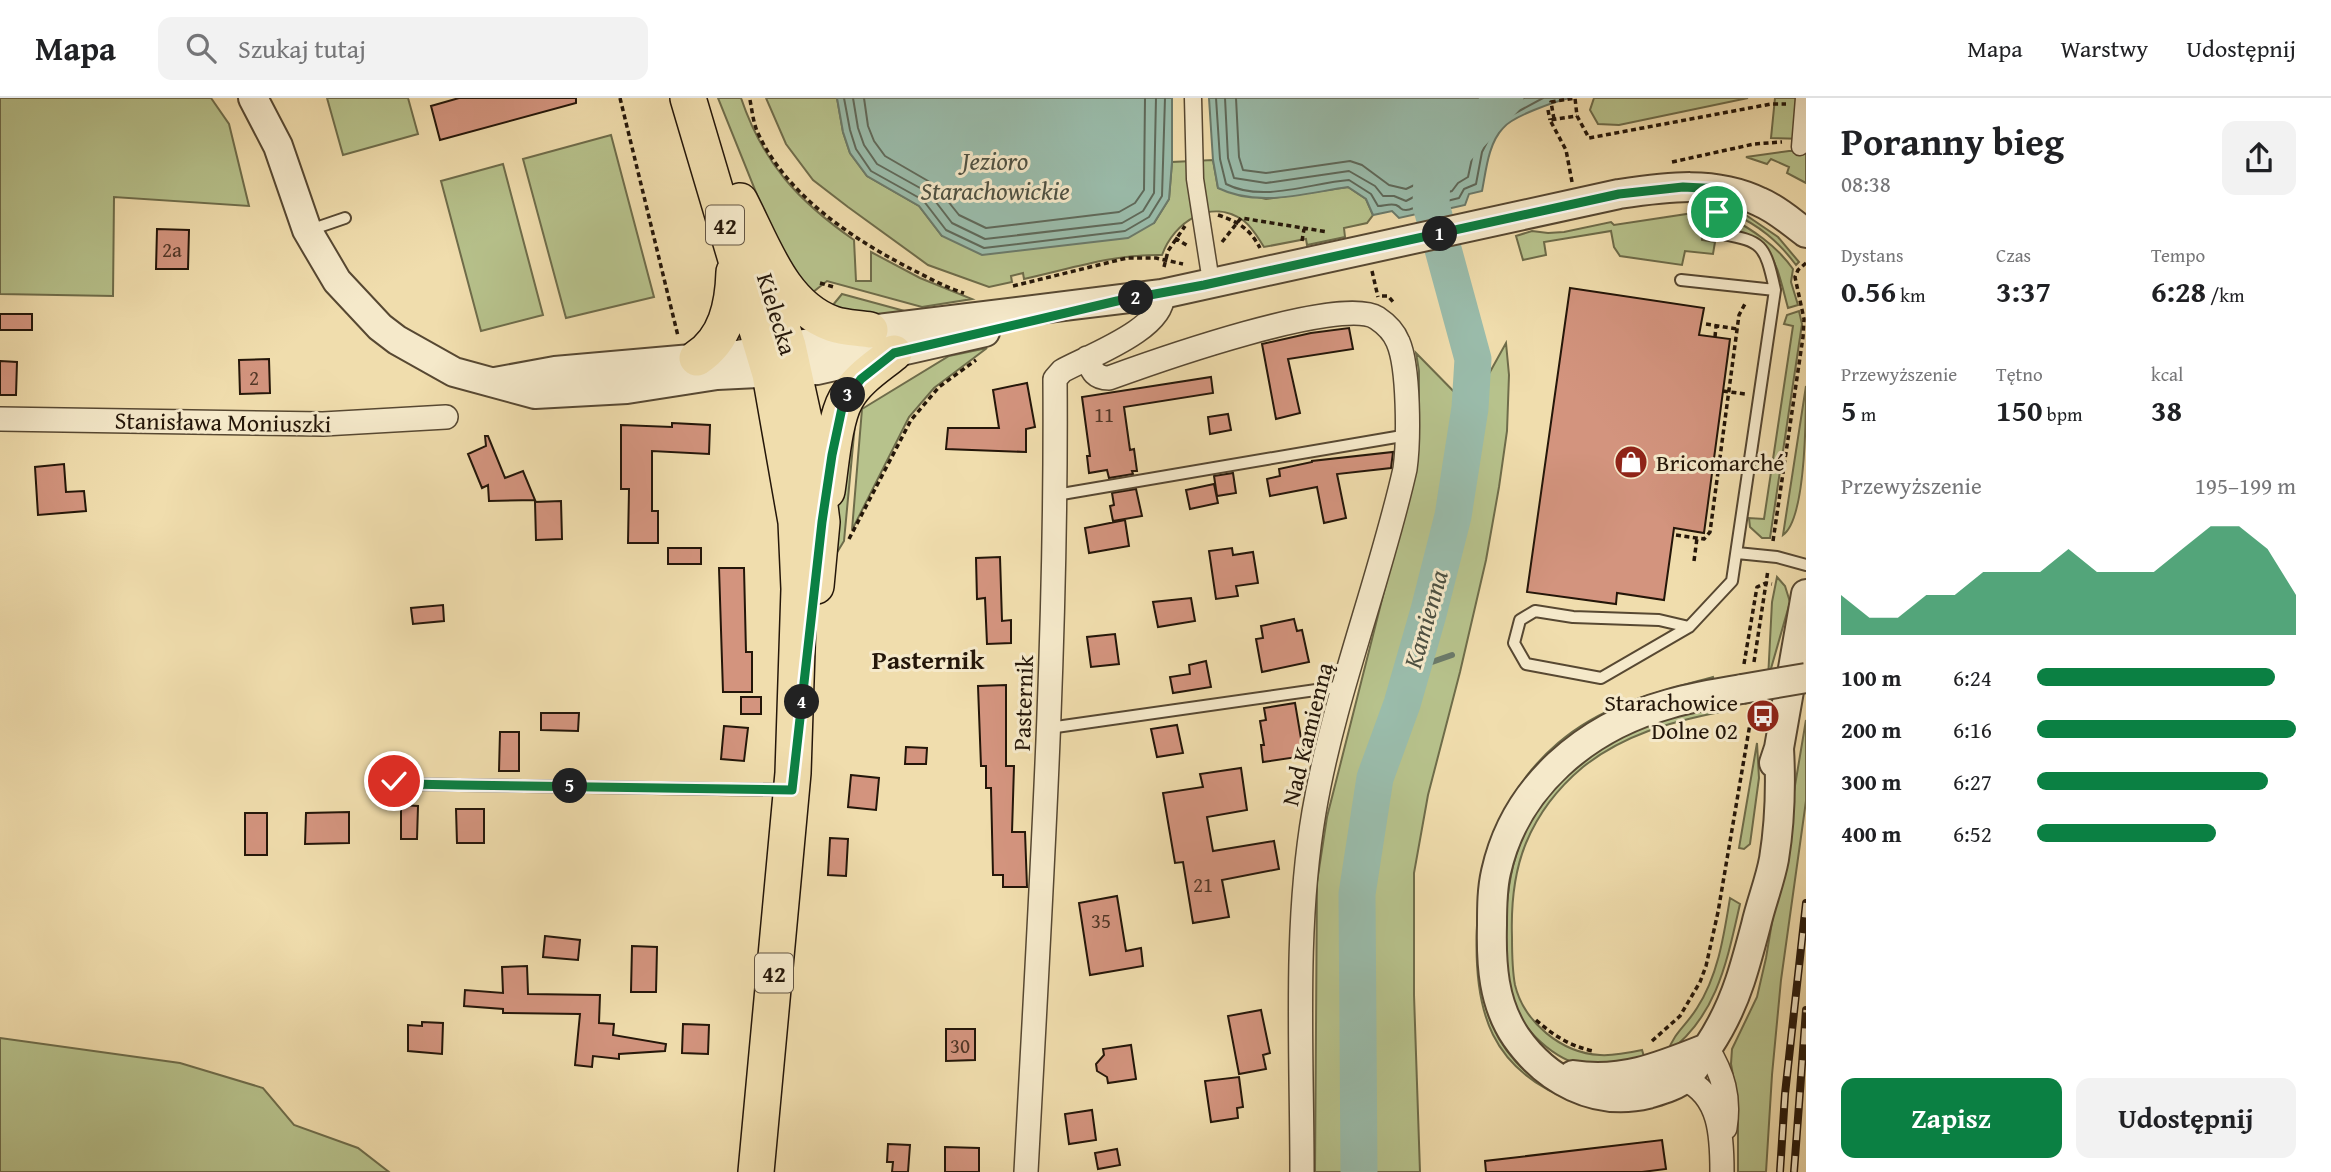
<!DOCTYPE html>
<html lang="pl">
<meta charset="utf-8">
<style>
:root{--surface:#fff;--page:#f2f2f2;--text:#202124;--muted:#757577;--line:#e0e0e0;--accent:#0b8043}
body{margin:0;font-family:"Gentium Book Plus",serif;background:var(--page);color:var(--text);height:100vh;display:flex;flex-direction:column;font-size:26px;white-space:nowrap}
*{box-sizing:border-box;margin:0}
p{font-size:23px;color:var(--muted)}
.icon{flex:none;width:38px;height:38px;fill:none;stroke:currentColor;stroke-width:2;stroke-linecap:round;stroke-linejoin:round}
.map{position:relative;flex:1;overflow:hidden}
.side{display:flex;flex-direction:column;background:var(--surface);width:525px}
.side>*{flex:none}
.pin{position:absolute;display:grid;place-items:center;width:60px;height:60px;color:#fff;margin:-30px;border:4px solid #fff;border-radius:50%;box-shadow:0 2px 7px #0007}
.km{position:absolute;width:35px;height:35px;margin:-18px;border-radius:50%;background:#222;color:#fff;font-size:19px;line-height:35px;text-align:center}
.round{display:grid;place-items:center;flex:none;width:74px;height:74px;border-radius:14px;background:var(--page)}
.headline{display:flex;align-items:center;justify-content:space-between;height:119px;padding:0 35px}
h1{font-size:38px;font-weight:700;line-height:52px}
.figures{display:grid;grid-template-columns:repeat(3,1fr);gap:10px;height:119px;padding:7px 35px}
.figures div{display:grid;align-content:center}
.figures b{font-size:30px;font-weight:700}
.figures small{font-size:19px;font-weight:400}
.figures p{font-size:19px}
.chart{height:196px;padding:14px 35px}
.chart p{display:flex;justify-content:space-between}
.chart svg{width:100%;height:126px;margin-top:7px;fill:var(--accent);opacity:.7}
.cta{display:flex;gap:14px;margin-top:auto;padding:14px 35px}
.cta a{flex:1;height:80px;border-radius:14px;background:var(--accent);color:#fff;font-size:28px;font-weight:700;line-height:80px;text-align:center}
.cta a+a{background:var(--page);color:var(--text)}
ul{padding:0 35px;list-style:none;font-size:23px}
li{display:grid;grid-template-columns:112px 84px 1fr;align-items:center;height:52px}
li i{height:18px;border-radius:9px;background:var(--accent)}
header{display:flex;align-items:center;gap:42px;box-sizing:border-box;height:98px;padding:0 35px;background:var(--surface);border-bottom:2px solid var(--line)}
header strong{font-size:33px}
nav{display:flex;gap:38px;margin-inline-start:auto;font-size:24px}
.search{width:490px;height:63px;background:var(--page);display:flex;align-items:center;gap:18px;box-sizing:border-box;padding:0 24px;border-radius:14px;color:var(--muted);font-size:26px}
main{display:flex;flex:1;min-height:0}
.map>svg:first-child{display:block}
</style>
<header>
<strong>Mapa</strong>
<div class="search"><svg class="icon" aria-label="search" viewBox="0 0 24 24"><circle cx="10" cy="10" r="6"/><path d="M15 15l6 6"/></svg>Szukaj tutaj</div>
<nav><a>Mapa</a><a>Warstwy</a><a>Udostępnij</a></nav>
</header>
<main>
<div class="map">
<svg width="1806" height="1074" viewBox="0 0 1806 1074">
<rect width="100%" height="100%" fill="#f0ddad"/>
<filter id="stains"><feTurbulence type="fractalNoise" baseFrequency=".00286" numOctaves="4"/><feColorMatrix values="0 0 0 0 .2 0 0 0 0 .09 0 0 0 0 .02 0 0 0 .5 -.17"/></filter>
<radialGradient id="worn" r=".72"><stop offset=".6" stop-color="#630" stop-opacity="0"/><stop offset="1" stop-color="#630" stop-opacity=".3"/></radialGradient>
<path fill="#b7c28c" stroke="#6e6c4a" stroke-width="2" d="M0 0H211L229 26 249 108 114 99 113 198 0 196Z
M327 0H408L418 36 343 57Z
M718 0H741C763 65 798 103 854 142L856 183H871V154L920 180 972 201 922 209 827 183 808 198 784 164Z
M766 0H837L843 34 850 55 867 78 919 108 942 138 1154 125 1169 101 1172 64 1213 62 1218 90 1266 101 1348 89 1366 101 1373 117 1367 125 1344 130 1345 139 1307 147 1306 141 1264 149C1258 140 1253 130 1244 123 1211 99 1174 124 1162 157 1114 156 1070 171 1024 181L1023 175 1011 178 1012 184 989 189 928 167 848 109 813 82 786 46Z
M1594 0H1748L1619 27 1598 26 1590 12Z
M1775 0H1806V41L1771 40Z
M611 37 654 199 566 220 523 61Z
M1789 53H1806V85L1787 75 1789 69 1771 61 1767 66 1746 59Z
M503 66 543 217 481 233 441 83Z
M1740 113 1778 139 1799 164 1796 167C1778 143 1759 127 1731 115Z
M1700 114 1702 142 1715 144 1713 156 1685 153 1682 167 1620 158 1614 149 1611 133 1544 144 1546 157 1523 162 1516 138 1532 133 1548 135 1564 134 1611 124 1614 127Z
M1727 118C1753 132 1776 147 1793 171L1791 184 1798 207 1788 210C1774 158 1776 148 1723 129Z
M842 196 912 215 878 218 828 213Z
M1799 213 1802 226 1770 440H1762L1750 429 1749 420 1764 421 1793 228 1784 226 1787 217Z
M1506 245 1509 277 1507 333 1499 389 1486 462 1460 574 1428 697 1414 775V897L1420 1074H1315L1317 784 1327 719 1413 379 1419 320V273L1416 255 1470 310Z
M987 250 934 290 909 319 852 432 862 311 949 258Z
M1806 288C1806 318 1806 421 1783 437Z
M855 326 844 443 830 466 838 386Z
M1777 479 1785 488 1790 504 1768 581 1772 504Z
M1713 579 1714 583 1599 620 1550 655 1479 859C1479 906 1495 951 1534 980 1548 990 1564 997 1578 1005 1490 974 1473 913 1477 828 1480 757 1502 693 1558 645 1603 606 1657 594 1713 579Z
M1719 608 1720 614C1670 624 1623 637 1583 669 1559 689 1538 716 1526 745 1514 774 1511 808 1512 839 1512 855 1512 871 1515 887 1524 924 1561 955 1600 957 1614 958 1628 955 1642 952L1646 965C1628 967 1605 972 1588 969 1554 962 1522 933 1512 900 1499 861 1505 781 1521 743 1531 720 1547 694 1566 677 1590 654 1624 632 1656 622 1677 617 1698 613 1719 608Z
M1806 622V703L1781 882 1772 977 1766 1074H1738V1006L1731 966 1732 951 1757 899 1766 860Z
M1757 645 1759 680 1750 746 1744 751 1739 750Z
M1730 800 1740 806C1727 863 1717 919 1667 955 1675 933 1686 928 1697 910 1718 878 1724 837 1730 800Z
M0 940 180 965 263 990 294 1027 358 1050 389 1074H0Z"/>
<path fill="#9abcab" stroke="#6b7a6a" stroke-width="2" d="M837 0H1172V64L1169 101 1154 125 1128 140 982 157 942 138 919 108 867 78 850 55 843 34Z
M1209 0H1569C1554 4 1513 18 1503 30 1488 46 1486 73 1482 93L1469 96 1465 107 1438 113 1435 107 1427 109 1426 114 1399 120 1392 113 1373 117 1366 101 1348 89C1306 95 1258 110 1218 90L1213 62Z"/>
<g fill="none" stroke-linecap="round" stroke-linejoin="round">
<path stroke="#5f695a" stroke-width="2" d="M844 0 850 32 856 51 871 73 923 102 946 132 984 150 1125 133 1149 119 1162 98 1165 0
M853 0 858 30 864 47 877 66 929 95 952 125 985 141 1122 125 1143 113 1154 95 1156 0
M864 0 868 28 874 43 885 58 935 87 959 117 986 130 1119 114 1135 105 1144 92 1145 0
M1216 0 1220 61 1226 86C1263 105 1310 85 1349 82L1371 96 1378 108C1384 108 1390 105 1396 107 1403 110 1399 112 1406 112 1422 111 1426 94 1443 104L1459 100 1464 91 1476 86 1482 54 1497 25 1543 0
M1225 0 1228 60 1234 80 1266 85 1349 73 1375 88 1383 98H1394L1406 103 1427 92 1445 95 1452 93 1458 85 1468 79 1474 51 1490 20 1524 0
M1236 0 1239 59 1243 72 1266 75 1350 63 1362 67 1389 87 1406 91 1425 82 1445 83 1459 71 1464 48 1482 14 1502 0"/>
<path stroke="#6b7a6a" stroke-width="6" d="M1412 571 1452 557"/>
<path stroke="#9abcab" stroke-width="37" d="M1359 1074 1357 796 1375 680 1402 606 1428 516 1453 418 1470 310 1473 261 1431 107 1432 76 1505 0"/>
</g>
<path fill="#d3947e" stroke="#241609" stroke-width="2" d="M459 0H576V5L440 42 431 8Z
M157 131 189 132 188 171H156Z
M1570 190 1704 210 1699 237 1730 241 1704 435 1674 430 1664 502 1617 495 1616 506 1527 494Z
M0 216H32V232H0Z
M1349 230 1353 251 1288 261 1300 315 1276 321 1262 246 1311 235Z
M269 261 270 295 240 296 239 262Z
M0 263 17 264 16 297H0Z
M1211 279 1213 295 1124 309 1130 352 1134 351 1137 373H1132L1133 376 1109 380 1107 372 1089 375 1087 358H1090L1082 299Z
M1027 285 1035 329 1026 331V354L946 351 948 330H999L993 292Z
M1228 316 1231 332 1210 336 1208 319Z
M672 325 710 327 709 356 652 353V413H658V445H628L629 391H621V327L672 329Z
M485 338H488L505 380 523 373 535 402 489 403 488 387 482 390 468 356 486 348Z
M1393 354 1391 370 1337 376 1346 420 1324 425 1317 389 1270 398 1267 381 1280 378 1279 371 1312 364V363Z
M64 366 66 394 84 393 86 413 38 417 35 369Z
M1233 375 1236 395 1217 398 1214 378Z
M1214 386 1218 405 1190 411 1186 392Z
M1136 391 1142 418 1113 423 1110 408 1114 407 1112 395Z
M561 403 562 441 536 442 535 404Z
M1125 422 1129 448 1089 455 1085 430Z
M668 450H701V466H668Z
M1232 450 1233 457 1253 454 1258 485 1236 488 1238 498 1216 501 1209 453Z
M1000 459 1002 523 1011 522V545L987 546 985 500 977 501 976 460Z
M719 470H744L746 554H752V594H723Z
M1191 500 1195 523 1158 529 1153 504Z
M443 507 444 523 413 526 411 510Z
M1294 521 1297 533 1302 532 1309 564 1262 574 1256 541 1263 540 1261 528Z
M1115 536 1119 566 1091 569 1087 539Z
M1206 563 1211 589 1173 595 1170 579 1190 576 1189 567Z
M1006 587V668H1014L1012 734H1025L1027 789H1003V777H993L991 690H986V668H981L978 588Z
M741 599H761V616H741Z
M1295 605 1304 658 1263 664 1261 647H1264L1260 623 1266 622 1264 610Z
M541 615H579L578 633 541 632Z
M1177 627 1183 655 1157 659 1151 631Z
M724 628 748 630 744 663 721 661Z
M500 634H519V673H499Z
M906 649 927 650 926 666H905Z
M1241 670 1247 712 1207 719 1213 753 1274 743 1279 771 1222 782 1229 819 1193 825 1183 764 1175 765 1163 695 1203 689 1200 676Z
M851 677 879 680 876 712 848 709Z
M401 707 418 708 417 741H401Z
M456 711H484V745H457Z
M349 714V745L305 746 306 715Z
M245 715H267V757H245Z
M830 740 848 741 846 778 828 777Z
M1117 798 1126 853 1141 850 1143 868 1090 877 1079 805Z
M545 838 580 842 578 862 543 859Z
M632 848 657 849 656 894H631Z
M527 868 528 896 600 897 599 925 614 926 613 937 666 946 665 953 619 956V961L593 958 592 969 575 967 580 916 503 915V911L464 908 465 892 503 895 502 869Z
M1261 912 1270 955 1263 957 1266 971 1239 976 1228 918Z
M422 924 443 925 442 956 408 953V927L422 928Z
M683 926 709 927 708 956 682 955Z
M946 931H975V962L946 963Z
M1131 947 1136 981 1108 985 1107 979 1097 973 1096 966 1104 957 1103 951Z
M1239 979 1243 1009 1237 1010 1238 1020 1211 1024 1205 983Z
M1092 1012 1096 1042 1069 1046 1065 1016Z
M1662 1042 1666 1071 1642 1074H1486L1485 1063Z
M888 1046 910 1047 908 1074H892L893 1064H887Z
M945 1049 979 1050V1074H945Z
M1117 1051 1120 1067 1098 1071 1095 1055Z"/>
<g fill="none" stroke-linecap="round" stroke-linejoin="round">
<defs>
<path id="service" d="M310 132 345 120
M1681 182 1775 192
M1056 397 1408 337
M1737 455 1777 459 1806 467
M1689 529 1659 522 1573 519 1535 513 1520 522 1514 545 1526 566 1601 580 1689 529 1732 483 1775 192C1764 141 1761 144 1713 134L1722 94
M1049 630 1344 588
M394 683 407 686 458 687 787 692"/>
<path id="pedestrian" d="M1193 0 1195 81 1209 171
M1800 49 1804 0"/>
<path id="minor" d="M1087 260C1092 272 1094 280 1109 280 1153 264 1341 197 1377 220 1386 226 1394 234 1398 244 1409 269 1409 342 1405 371 1379 486 1334 597 1314 714 1294 831 1302 956 1302 1074
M0 321 323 326 446 319
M1707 950C1723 976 1730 999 1725 1030
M1684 981C1721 997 1722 1039 1722 1074
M1026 1074C1040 810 1057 546 1055 281L1062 273C1087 259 1167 230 1162 196"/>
<path id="tertiary" d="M253 0 278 48 307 132 337 183 380 229 397 242 454 274 535 296 627 291 717 277 817 272 985 234
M495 284 555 273 737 257 810 245 870 232 1162 196 1619 96C1667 89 1715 82 1760 104 1777 111 1791 124 1806 135
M1742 591C1717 595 1693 599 1669 606 1586 629 1515 688 1496 774 1492 791 1492 809 1492 827 1491 866 1493 905 1516 939 1546 982 1595 1009 1648 996 1661 992 1676 988 1686 979 1697 970 1700 960 1708 949 1722 928 1732 907 1740 883 1746 865 1751 846 1756 827 1761 805 1770 783 1774 761 1780 724 1781 687 1779 650
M1774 665 1779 650 1806 496
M1573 977C1622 985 1662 968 1707 950"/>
<path id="primary" d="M688 0 770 276 796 424 799 491 793 675 756 1074
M740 103C763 147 782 208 833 226 844 230 858 230 870 232
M756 150 788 248 816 376 822 424 816 488
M697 260C726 241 733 207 734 174
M827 393C831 368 834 322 846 301 857 281 877 269 894 255"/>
</defs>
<use href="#service" stroke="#574832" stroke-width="14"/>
<use href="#pedestrian" stroke="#574832" stroke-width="19"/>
<use href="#minor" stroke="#574832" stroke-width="26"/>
<use href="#tertiary" stroke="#574832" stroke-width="32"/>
<use href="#primary" stroke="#241609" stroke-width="38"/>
<path stroke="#241609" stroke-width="3.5" stroke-dasharray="5 3.5" stroke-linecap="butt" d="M620 0 678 238
M750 2C752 12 753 23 757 33 786 98 854 142 915 173 931 181 947 190 964 195
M1548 12 1550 22
M1554 21 1551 4 1575 0 1577 18 1589 40 1771 6H1786
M1672 64 1754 46 1782 44
M1572 84 1566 52 1550 22 1577 18
M1218 117C1239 124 1250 131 1260 150
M1175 140 1188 148
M1302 143 1304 131
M1222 144 1241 120 1328 134
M1164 169 1168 153 1185 128
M1372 173 1378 199
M820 185 834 189
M1013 188 1127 160H1156L1183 166
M1382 198H1388L1394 205
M1706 226 1737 231
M1715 239 1716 228
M1723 293 1745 296
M1676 437 1704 441 1710 434 1739 217 1746 204
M849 441 911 322 939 289 976 262
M1773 443 1803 239 1804 221 1795 179 1798 172 1806 165
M1694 463 1697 440
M1754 564 1768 472
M1744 566 1757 489 1766 485 1772 486
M1536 922C1554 938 1570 948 1593 953
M1652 943 1680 918 1700 884 1706 868 1718 814 1752 614"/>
<use href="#service" stroke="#f5e9ca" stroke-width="10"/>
<use href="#pedestrian" stroke="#f5e9ca" stroke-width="16"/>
<use href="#minor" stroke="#f5e9ca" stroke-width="23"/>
<use href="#tertiary" stroke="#f5e9ca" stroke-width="28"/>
<use href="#primary" stroke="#f0ddad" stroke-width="35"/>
<defs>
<path id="rail" d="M1780 1074 1785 996 1806 805
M1794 1074 1806 912"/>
</defs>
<use href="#rail" stroke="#241609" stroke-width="8"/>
<use href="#rail" stroke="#f5e9ca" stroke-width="5" stroke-dasharray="16" stroke-linecap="butt"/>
<defs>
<path id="tertiary-bridge" d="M1742 591 1806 580"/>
</defs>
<use href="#tertiary-bridge" stroke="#574832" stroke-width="32" stroke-linecap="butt"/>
<use href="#tertiary-bridge" stroke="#f5e9ca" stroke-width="28"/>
</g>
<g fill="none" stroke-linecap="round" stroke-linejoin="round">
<defs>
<path id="route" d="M394 683 407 686 458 687 792 692 822 424 832 357 842 310 847 299 861 281 894 255 1117 203 1204 187 1619 96 1683 89 1723 91 1717 114"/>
</defs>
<use href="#route" stroke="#fff" stroke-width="14"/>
<use href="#route" stroke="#0b8043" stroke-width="9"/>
</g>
<defs>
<symbol id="shop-disc" viewBox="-11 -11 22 22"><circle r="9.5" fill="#8f2418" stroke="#f5e9ca"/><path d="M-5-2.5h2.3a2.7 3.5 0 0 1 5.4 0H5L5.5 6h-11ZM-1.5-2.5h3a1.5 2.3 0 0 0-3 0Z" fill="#fff"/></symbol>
<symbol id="bus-disc" viewBox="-11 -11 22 22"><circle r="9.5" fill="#8f2418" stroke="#f5e9ca"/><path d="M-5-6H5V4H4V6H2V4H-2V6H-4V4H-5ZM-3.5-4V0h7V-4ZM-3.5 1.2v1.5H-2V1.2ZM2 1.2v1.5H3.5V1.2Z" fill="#fff"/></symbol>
</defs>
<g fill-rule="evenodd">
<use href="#shop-disc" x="1612" y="345" width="38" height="38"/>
<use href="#bus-disc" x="1744" y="599" width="38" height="38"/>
</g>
<g text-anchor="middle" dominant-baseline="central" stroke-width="6" stroke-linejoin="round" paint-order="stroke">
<g font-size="21" fill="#503626">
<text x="172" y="151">2a</text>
<text x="254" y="279">2</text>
<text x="1104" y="316">11</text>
<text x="1203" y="786">21</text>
<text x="1101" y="822">35</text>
<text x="960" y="947">30</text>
</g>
<g fill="#f5e9ca" stroke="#635543" stroke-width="2">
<rect x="706" y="107.5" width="38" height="39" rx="5"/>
<rect x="755" y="855.5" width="38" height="39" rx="5"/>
</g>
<g font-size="23" font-weight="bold" fill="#241609">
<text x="725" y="127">42</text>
<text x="774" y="875">42</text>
</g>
<g font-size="24" fill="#241609" stroke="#f5e9ca">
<text transform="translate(777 216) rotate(73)">Kielecka</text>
<text transform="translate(223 324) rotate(1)">Stanisława Moniuszki</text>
<text transform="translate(1023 605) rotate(-88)">Pasternik</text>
<text transform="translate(1307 636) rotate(-76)">Nad Kamienną</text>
</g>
<g font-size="24" fill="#241609" stroke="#f5e9ca" text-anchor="start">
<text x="1656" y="364">Bricomarché</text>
<text x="1738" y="604" text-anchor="end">Starachowice<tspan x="1738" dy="28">Dolne 02</tspan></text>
</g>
<g font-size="26" font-style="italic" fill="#4d5042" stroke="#f5e9ca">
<text x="995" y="62">Jezioro<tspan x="995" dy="30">Starachowickie</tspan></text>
<text transform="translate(1425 521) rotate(-74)">Kamienna</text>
</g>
<g font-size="26" font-weight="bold" fill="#241609" stroke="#f5e9ca">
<text x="928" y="561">Pasternik</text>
</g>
</g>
<rect width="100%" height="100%" filter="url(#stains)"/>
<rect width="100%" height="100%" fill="url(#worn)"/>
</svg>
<div class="pin" style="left:1717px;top:114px;background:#1e9e55"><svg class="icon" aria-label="arrive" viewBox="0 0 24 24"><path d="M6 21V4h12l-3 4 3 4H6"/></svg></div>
<div class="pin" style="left:394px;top:683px;background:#d93025"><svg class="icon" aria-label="check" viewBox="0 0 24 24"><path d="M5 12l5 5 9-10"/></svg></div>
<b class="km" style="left:1440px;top:136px">1</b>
<b class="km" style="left:1136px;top:200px">2</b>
<b class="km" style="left:848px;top:297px">3</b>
<b class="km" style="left:802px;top:604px">4</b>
<b class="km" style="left:570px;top:688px">5</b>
</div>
<section class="side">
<div class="headline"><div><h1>Poranny bieg</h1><p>08:38</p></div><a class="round"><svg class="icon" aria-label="share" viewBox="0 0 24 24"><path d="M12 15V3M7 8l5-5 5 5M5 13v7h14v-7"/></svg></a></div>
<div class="figures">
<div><p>Dystans</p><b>0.56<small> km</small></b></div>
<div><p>Czas</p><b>3:37</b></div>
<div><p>Tempo</p><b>6:28<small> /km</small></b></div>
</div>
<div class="figures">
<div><p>Przewyższenie</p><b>5<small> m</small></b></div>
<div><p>Tętno</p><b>150<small> bpm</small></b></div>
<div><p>kcal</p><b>38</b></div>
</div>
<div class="chart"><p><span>Przewyższenie</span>195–199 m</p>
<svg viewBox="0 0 160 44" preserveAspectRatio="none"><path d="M0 44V30L10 38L20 38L30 30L40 30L50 22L60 22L70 22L80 14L90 22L100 22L110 22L120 14L130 6L140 6L150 14L160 30V44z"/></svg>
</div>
<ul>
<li><b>100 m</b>6:24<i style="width:92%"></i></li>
<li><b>200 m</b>6:16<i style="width:100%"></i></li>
<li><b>300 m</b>6:27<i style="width:89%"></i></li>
<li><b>400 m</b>6:52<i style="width:69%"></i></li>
</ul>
<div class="cta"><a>Zapisz</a><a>Udostępnij</a></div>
</section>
</main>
